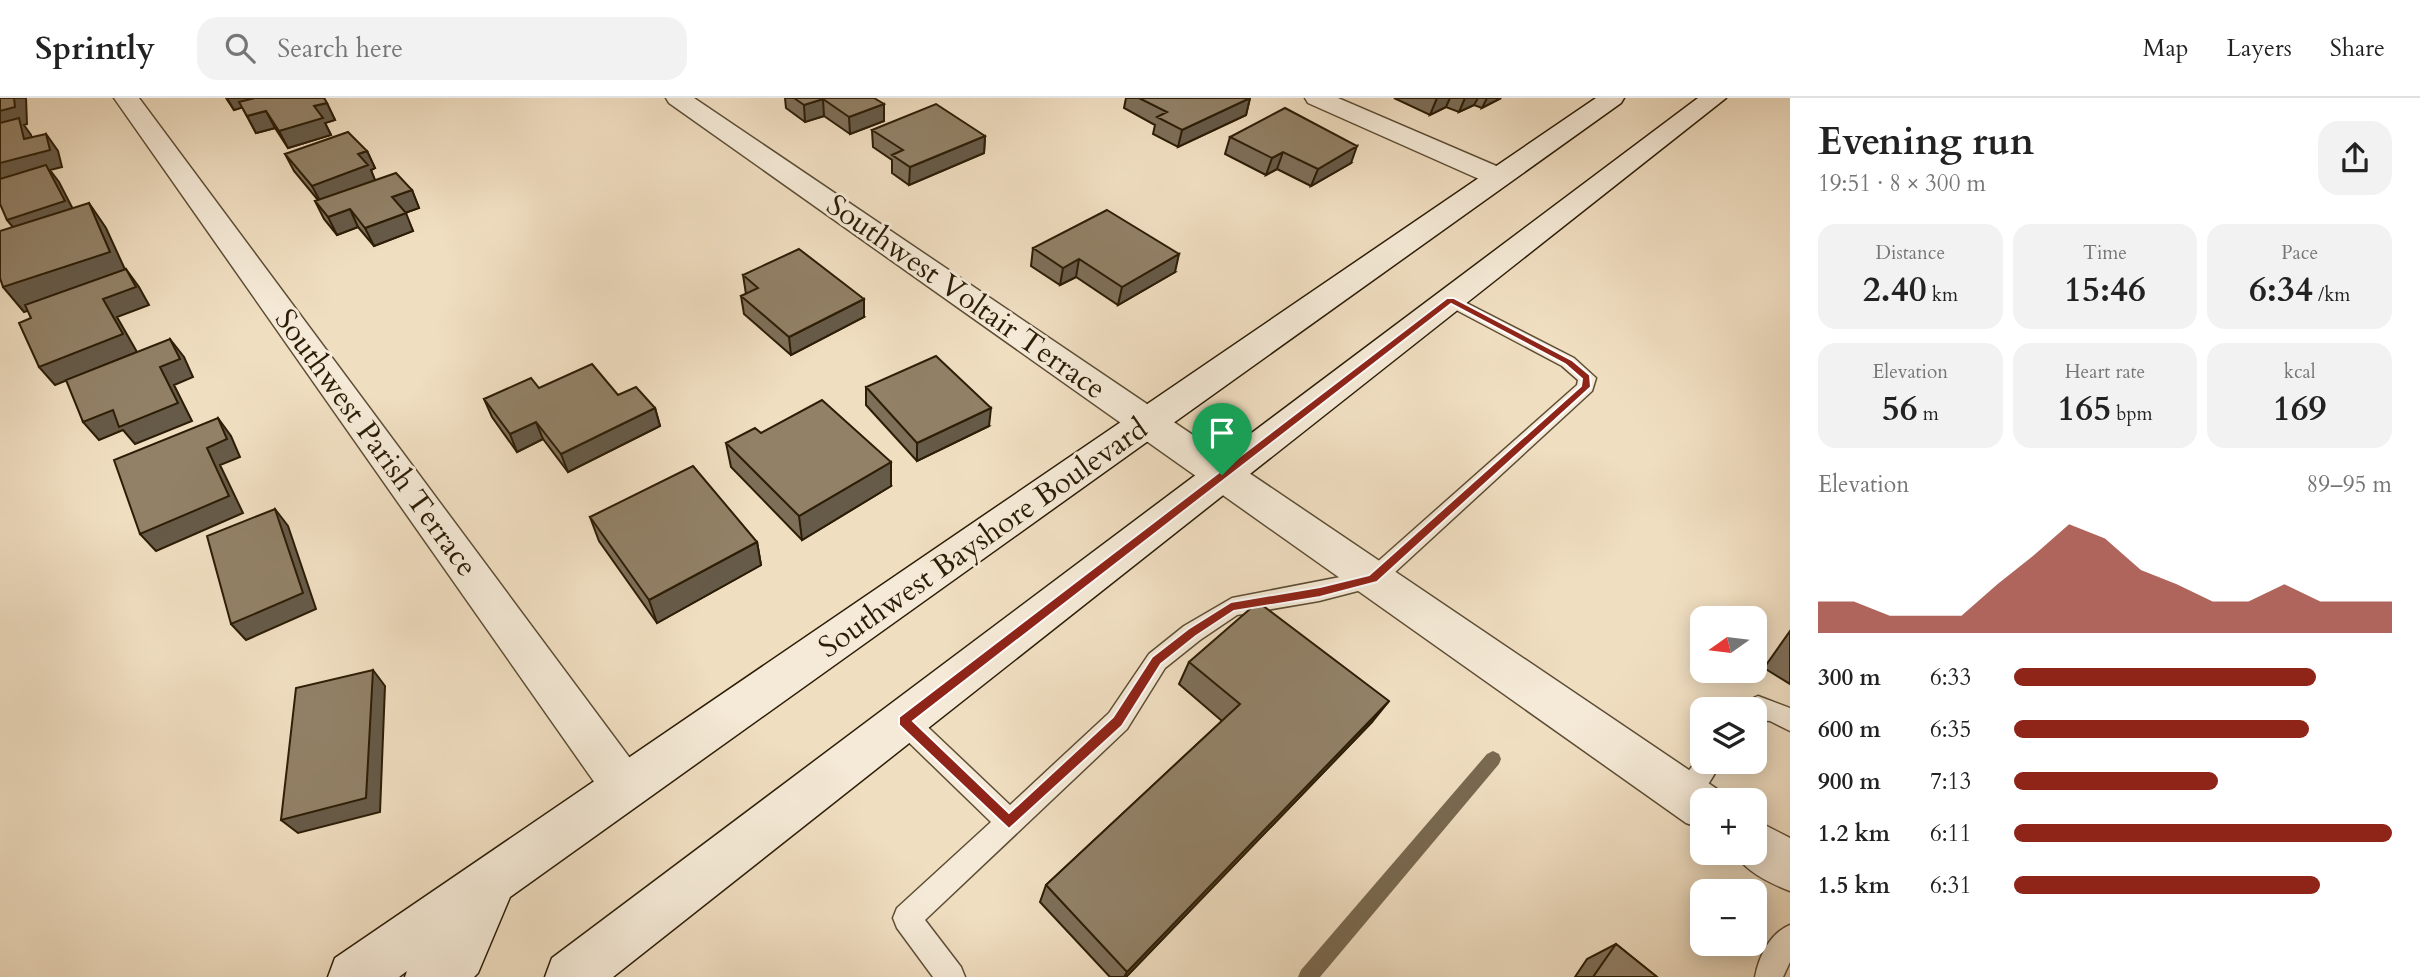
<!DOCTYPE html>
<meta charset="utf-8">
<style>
:root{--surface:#fff;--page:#f2f2f2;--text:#222;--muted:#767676;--line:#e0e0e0;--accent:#8f2418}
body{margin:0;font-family:Cardo,serif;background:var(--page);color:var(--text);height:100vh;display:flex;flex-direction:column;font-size:26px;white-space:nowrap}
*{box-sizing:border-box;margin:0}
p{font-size:23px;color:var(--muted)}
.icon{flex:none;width:38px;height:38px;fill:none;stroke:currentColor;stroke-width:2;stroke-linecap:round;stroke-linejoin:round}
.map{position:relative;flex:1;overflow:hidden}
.details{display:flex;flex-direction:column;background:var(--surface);width:630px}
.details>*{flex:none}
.needle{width:46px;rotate:256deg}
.controls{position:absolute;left:1690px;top:508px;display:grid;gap:14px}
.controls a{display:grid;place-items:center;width:77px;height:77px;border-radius:14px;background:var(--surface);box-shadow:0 4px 18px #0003;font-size:35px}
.pin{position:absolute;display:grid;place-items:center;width:60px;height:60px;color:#fff;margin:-72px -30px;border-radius:50% 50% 50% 0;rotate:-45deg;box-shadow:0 0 7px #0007}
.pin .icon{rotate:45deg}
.round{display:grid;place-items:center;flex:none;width:74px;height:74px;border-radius:21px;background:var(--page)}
.head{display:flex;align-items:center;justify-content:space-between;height:119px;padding:0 28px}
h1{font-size:38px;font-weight:600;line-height:52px}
.figures{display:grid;grid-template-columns:repeat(3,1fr);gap:10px;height:119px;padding:7px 28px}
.figures div{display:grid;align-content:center;border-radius:18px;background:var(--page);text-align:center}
.figures b{font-size:35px;font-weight:600}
.figures small{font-size:19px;font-weight:400}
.figures p{font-size:19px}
.chart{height:196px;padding:14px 28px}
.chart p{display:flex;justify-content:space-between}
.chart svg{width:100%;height:126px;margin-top:7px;fill:var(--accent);opacity:.7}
ul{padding:0 28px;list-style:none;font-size:23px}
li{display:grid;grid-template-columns:112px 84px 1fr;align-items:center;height:52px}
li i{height:18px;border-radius:9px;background:var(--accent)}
header{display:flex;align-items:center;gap:42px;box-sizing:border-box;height:98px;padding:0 35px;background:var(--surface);border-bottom:2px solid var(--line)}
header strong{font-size:33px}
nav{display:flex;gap:38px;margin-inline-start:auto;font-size:24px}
.search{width:490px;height:63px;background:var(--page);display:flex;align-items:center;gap:18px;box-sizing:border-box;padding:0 24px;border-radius:21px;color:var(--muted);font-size:26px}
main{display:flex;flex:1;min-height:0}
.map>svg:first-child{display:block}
</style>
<header>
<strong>Sprintly</strong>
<div class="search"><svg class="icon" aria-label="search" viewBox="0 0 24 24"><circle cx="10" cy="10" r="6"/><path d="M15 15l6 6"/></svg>Search here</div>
<nav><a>Map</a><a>Layers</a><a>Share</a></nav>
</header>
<main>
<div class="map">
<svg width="1790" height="879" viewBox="0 0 1790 879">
<rect width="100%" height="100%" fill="#f0dec1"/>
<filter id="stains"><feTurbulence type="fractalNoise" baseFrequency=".00286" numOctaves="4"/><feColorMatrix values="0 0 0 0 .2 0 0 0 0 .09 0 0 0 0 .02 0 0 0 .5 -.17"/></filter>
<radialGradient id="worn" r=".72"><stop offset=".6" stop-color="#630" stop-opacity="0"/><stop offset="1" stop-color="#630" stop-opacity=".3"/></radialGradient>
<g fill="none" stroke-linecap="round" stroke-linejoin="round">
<path fill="#796950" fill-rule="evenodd" d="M1493 653 1499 656 1501 661 1499 666 1320 879H1298L1301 872 1487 656Z"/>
<defs>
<path id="service" d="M1451 197 1574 260 1596 280 1592 293 1381 487 1319 503 1237 517 1200 542 1165 570 1127 631 925 822 961 869 965 879H933L897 830 893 820 897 810 991 724 895 631 892 623 895 615 904 612 913 615 1010 707 1109 615 1149 556 1184 528 1232 500 1366 474 1577 287 1578 282 1562 268 1445 206 1443 202 1445 198Z
M1758 598 1790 610V633L1770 623 1755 622V611H1743L1747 603Z
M1703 654V663H1721C1714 679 1700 702 1684 708L1675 704 1671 696Z
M1790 827V864L1783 879H1755C1759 858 1770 835 1790 827Z"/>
<path id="minor" d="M114 0H139L641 675 648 690 641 705 625 712 609 705Z
M666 0H694L1720 693 1723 702H1703V731L1686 725 669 5Z
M1305 0H1338L1508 73 1511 79 1508 85 1498 87 1488 85 1308 5Z
M1755 722 1790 740V793C1772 786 1743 773 1735 754H1755Z"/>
<path id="secondary" d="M1596 0H1624L1621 5 510 799 478 875 474 879H405L407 873 399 879H328L335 860Z
M1698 0H1726L613 879H545L552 860Z"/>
</defs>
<use href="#service" stroke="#5d4d35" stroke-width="3"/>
<use href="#minor" stroke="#5d4d35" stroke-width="3"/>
<use href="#secondary" stroke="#2c1d06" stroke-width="3"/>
<use href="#service" fill="#f5ead7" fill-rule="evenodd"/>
<use href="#minor" fill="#f5ead7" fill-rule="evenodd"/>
<use href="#secondary" fill="#f5ead7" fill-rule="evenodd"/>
</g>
<path fill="#7e6f59" stroke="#2c1d06" stroke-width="2" d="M226 0H324L335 22 325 25 331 37 288 50 275 30 256 35 242 9 234 12Z
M785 0H874L884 23 850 36 824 18 805 24 786 10Z
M1126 0H1250L1246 17 1178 49 1153 36 1155 27 1124 10Z
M1394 0H1501L1482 10 1474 7 1459 14 1446 9 1430 17Z
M872 32 985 38 984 55 909 87 892 75V62L873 49Z
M1230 39 1351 65 1311 88 1277 71 1266 77 1225 56Z
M367 53 375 70 371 72 375 82 412 92 419 110 405 115 413 133 374 148 358 129 337 137 324 121 315 103 318 102 294 73 285 56Z
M1033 150 1175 174 1118 207 1076 179 1060 187 1031 168Z
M743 177 864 219 791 257 744 216 741 198 746 196Z
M866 289 989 328 917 363 866 307Z
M539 290 618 297 655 310 660 328 568 374 543 341 517 354 492 319 484 301Z
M761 335 891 388 802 442 731 369 726 345Z
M590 419 757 444 761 467 657 525 599 443Z
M1790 533V586L1764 570Z
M1189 564 1372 624 1126 879H1110L1040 804 1046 787 1222 623 1179 586Z
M1616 846 1657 879H1575L1587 861Z"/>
<path fill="#665a48" stroke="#2c1d06" stroke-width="2" d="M14 0H26L27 26 24 27 31 37 36 55 46 36 58 53 62 69 50 72 59 84 78 121 21 139 7 122 0 86V13Z
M227 0H274L234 12Z
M1250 0 1246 17 1178 49 1182 32Z
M1437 0H1450L1446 9 1430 17Z
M1465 0H1478L1474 7 1459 14Z
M1487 0H1501L1482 10Z
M823 1 824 18 805 24 804 7Z
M327 5 335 22 325 25 331 37 288 50 279 33 314 8Z
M884 6V23L850 36 849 19Z
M266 13 275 30 256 35 247 18Z
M985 38 984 55 909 87 910 69Z
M1357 48 1351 65 1311 88 1318 71Z
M367 53 375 70 371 72 376 85 321 105 312 88 358 56Z
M1283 54 1277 71 1266 77 1272 60Z
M412 92 419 110 399 117 392 99Z
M89 105 106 130 128 178 24 214 3 189Z
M350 111 358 129 337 137 328 119Z
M406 115 413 133 374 148 365 130Z
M1179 156 1175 174 1118 207 1122 189Z
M1079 161 1076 179 1060 187 1063 170Z
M126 171 139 189 149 207 117 219 137 254 55 287 39 269 103 201Z
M864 201V219L791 257 789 239Z
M170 241 184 259 193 279 174 287 192 323 135 346 123 332 99 342 83 324 160 269Z
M655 310 660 328 568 374 561 356Z
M991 310 989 328 917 363V345Z
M218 320 231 338 240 359 220 367 243 415 156 453 140 436 207 350Z
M536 324 543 341 517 354 510 336Z
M891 364V388L802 442 799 418Z
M275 411 288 428 316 511 246 542 231 526Z
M757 444 761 467 657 525 649 502Z
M373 572 385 588 380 714 298 735 281 722Z
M1389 603 1372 624 1126 879H1124L1127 874Z"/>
<path fill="#928167" stroke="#2c1d06" stroke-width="2" d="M0 0H14L15 9 0 13Z
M255 0H324L327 5 314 8 323 20 279 33 266 13 247 18 239 4Z
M794 0H874L884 6 849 19 823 1 804 7Z
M1139 0H1250L1182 32 1157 19 1167 14Z
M936 6 985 38 910 69 892 57 903 52 872 32Z
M1285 10 1357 48 1318 71 1283 54 1272 60 1230 39Z
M19 20 24 41 46 36 50 52 0 65V25Z
M348 34 367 53 358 56 368 67 312 88 285 56Z
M46 67 65 103 7 122 0 106V81Z
M396 75 412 92 392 99 406 115 365 130 350 111 328 119 315 103Z
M89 105 110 154 3 189 0 180V133Z
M1107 112 1179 156 1122 189 1079 161 1063 170 1033 150Z
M799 151 864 201 789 239 741 198 758 190 743 177Z
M126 171 136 189 103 201 123 236 39 269 19 225 31 220 25 207Z
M170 241 180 261 160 269 178 305 119 329 113 312 83 324 66 282Z
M936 258 991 310 917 345 866 289Z
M592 266 618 297 636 289 655 310 561 356 536 324 510 336 484 301 531 280 539 290Z
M822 302 891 364 799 418 726 345 755 330 761 335Z
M218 320 227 341 207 350 229 398 140 436 114 362Z
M693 368 757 444 649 502 590 419Z
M275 411 303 495 231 526 207 438Z
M1258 504 1389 603 1127 874 1046 787 1240 606 1189 564Z
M373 572 366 700 281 722 296 590Z
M1616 846 1657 879H1593Z"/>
<path fill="#8f2418" stroke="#fff" stroke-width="2" fill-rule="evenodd" d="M1447 200H1454L1572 262 1590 277 1591 289 1377 484 1320 499 1234 513 1196 538 1161 566 1122 628 1009 731 899 627V619ZM1451 206 1565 266 1582 281 1581 288 1369 477 1320 489 1231 504 1188 531 1152 559 1113 619 1009 715 913 623Z"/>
<g text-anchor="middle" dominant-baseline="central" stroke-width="6" stroke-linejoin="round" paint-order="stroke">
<g font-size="30" fill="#2c1d06" stroke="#f5ead7">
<text transform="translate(966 199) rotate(35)">Southwest Voltair Terrace</text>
<text transform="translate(376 345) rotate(54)">Southwest Parish Terrace</text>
<text transform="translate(983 440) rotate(-35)">Southwest Bayshore Boulevard</text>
</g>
</g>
<rect width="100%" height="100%" filter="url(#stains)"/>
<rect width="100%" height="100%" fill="url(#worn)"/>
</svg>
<div class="controls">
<a><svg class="needle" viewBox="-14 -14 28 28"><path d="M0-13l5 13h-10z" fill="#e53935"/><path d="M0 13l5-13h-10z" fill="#767676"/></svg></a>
<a><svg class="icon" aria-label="layers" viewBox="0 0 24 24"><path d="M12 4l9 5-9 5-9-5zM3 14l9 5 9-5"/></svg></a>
<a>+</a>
<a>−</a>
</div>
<div class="pin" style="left:1222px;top:377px;background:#1e9e55"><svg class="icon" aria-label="arrive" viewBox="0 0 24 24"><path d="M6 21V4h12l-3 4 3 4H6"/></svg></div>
</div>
<section class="details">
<div class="head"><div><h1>Evening run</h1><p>19:51 · 8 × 300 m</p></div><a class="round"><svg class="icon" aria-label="share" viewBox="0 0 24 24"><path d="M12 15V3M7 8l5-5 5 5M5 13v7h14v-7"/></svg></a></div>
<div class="figures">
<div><p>Distance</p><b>2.40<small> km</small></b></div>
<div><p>Time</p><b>15:46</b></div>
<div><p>Pace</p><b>6:34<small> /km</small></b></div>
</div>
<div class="figures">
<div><p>Elevation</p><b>56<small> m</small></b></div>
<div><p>Heart rate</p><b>165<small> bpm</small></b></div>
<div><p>kcal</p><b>169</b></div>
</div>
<div class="chart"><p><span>Elevation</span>89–95 m</p>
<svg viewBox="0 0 160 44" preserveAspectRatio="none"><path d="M0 44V33L10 33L20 38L30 38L40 38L50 27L60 17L70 6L80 11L90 22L100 27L110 33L120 33L130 27L140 33L150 33L160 33V44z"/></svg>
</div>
<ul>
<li><b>300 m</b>6:33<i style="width:80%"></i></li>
<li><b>600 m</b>6:35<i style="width:78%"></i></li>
<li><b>900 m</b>7:13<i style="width:54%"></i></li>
<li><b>1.2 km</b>6:11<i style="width:100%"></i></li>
<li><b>1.5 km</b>6:31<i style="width:81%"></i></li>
</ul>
</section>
</main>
